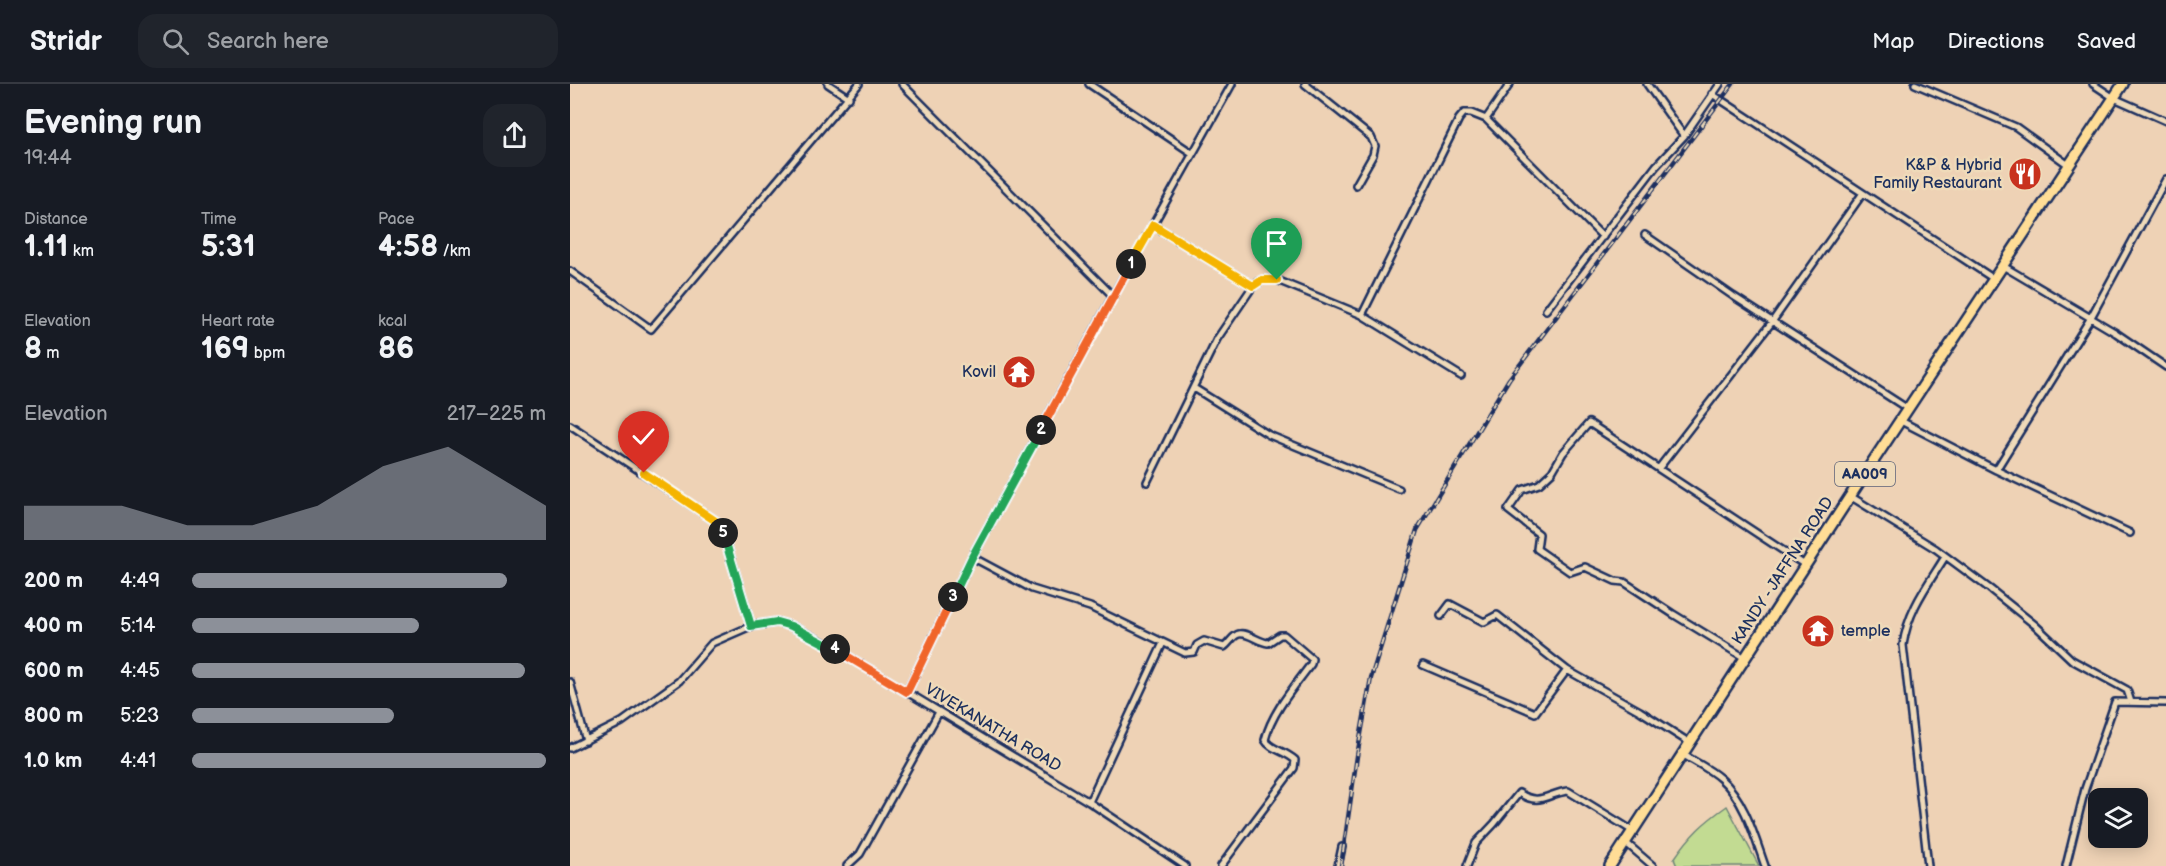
<!DOCTYPE html>
<meta charset="utf-8">
<style>
:root{--surface:#171b24;--page:#20242c;--text:#f1f3f6;--muted:#9ea1a6;--line:#363941;--accent:#8c9099}
body{margin:0;font-family:"Balsamiq Sans",sans-serif;background:var(--page);color:var(--text);height:100vh;display:flex;flex-direction:column;font-size:22px;white-space:nowrap}
*{box-sizing:border-box;margin:0}
p{font-size:20px;color:var(--muted)}
.icon{flex:none;width:33px;height:33px;fill:none;stroke:currentColor;stroke-width:2;stroke-linecap:round;stroke-linejoin:round}
.map{position:relative;flex:1;overflow:hidden}
.side{display:flex;flex-direction:column;background:var(--surface);width:570px}
.side>*{flex:none}
.buttons{position:absolute;left:1518px;top:704px;display:grid;gap:12px}
.buttons a{display:grid;place-items:center;width:60px;height:60px;border-radius:12px;background:var(--surface);box-shadow:0 3px 15px #0003;font-size:30px}
.pin{position:absolute;display:grid;place-items:center;width:51px;height:51px;color:#fff;margin:-62px -26px;border-radius:50% 50% 50% 0;rotate:-45deg;box-shadow:0 0 6px #0007}
.pin .icon{rotate:45deg}
.km{position:absolute;width:30px;height:30px;margin:-15px;border-radius:50%;background:#222;color:#fff;font-size:16px;line-height:30px;text-align:center}
.round{display:grid;place-items:center;flex:none;width:63px;height:63px;border-radius:18px;background:var(--page)}
.head{display:flex;align-items:center;justify-content:space-between;height:102px;padding:0 24px}
h1{font-size:33px;font-weight:600;line-height:45px}
.metrics{display:grid;grid-template-columns:repeat(3,1fr);gap:9px;height:102px;padding:6px 24px}
.metrics div{display:grid;align-content:center}
.metrics b{font-size:30px;font-weight:600}
.metrics small{font-size:16px;font-weight:400}
.metrics p{font-size:16px}
.chart{height:168px;padding:12px 24px}
.chart p{display:flex;justify-content:space-between}
.chart svg{width:100%;height:108px;margin-top:6px;fill:var(--accent);opacity:.7}
ul{padding:0 24px;list-style:none;font-size:20px}
li{display:grid;grid-template-columns:96px 72px 1fr;align-items:center;height:45px}
li i{height:15px;border-radius:8px;background:var(--accent)}
header{display:flex;align-items:center;gap:36px;box-sizing:border-box;height:84px;padding:0 30px;background:var(--surface);border-bottom:2px solid var(--line)}
header strong{font-size:28px}
nav{display:flex;gap:33px;margin-inline-start:auto;font-size:21px}
.search{width:420px;height:54px;background:var(--page);display:flex;align-items:center;gap:15px;box-sizing:border-box;padding:0 21px;border-radius:18px;color:var(--muted);font-size:22px}
main{display:flex;flex:1;min-height:0}
.map>svg:first-child{display:block}
</style>
<header>
<strong>Stridr</strong>
<div class="search"><svg class="icon" aria-label="search" viewBox="0 0 24 24"><circle cx="10" cy="10" r="6"/><path d="M15 15l6 6"/></svg>Search here</div>
<nav><a>Map</a><a>Directions</a><a>Saved</a></nav>
</header>
<main>
<section class="side">
<div class="head"><div><h1>Evening run</h1><p>19:44</p></div><a class="round"><svg class="icon" aria-label="share" viewBox="0 0 24 24"><path d="M12 15V3M7 8l5-5 5 5M5 13v7h14v-7"/></svg></a></div>
<div class="metrics">
<div><p>Distance</p><b>1.11<small> km</small></b></div>
<div><p>Time</p><b>5:31</b></div>
<div><p>Pace</p><b>4:58<small> /km</small></b></div>
</div>
<div class="metrics">
<div><p>Elevation</p><b>8<small> m</small></b></div>
<div><p>Heart rate</p><b>169<small> bpm</small></b></div>
<div><p>kcal</p><b>86</b></div>
</div>
<div class="chart"><p><span>Elevation</span>217–225 m</p>
<svg viewBox="0 0 160 44" preserveAspectRatio="none"><path d="M0 44V30L10 30L20 30L30 30L40 34L50 38L60 38L70 38L80 34L90 30L100 22L110 14L120 10L130 6L140 14L150 22L160 30V44z"/></svg>
</div>
<ul>
<li><b>200 m</b>4:49<i style="width:89%"></i></li>
<li><b>400 m</b>5:14<i style="width:64%"></i></li>
<li><b>600 m</b>4:45<i style="width:94%"></i></li>
<li><b>800 m</b>5:23<i style="width:57%"></i></li>
<li><b>1.0 km</b>4:41<i style="width:100%"></i></li>
</ul>
</section>
<div class="map">
<svg width="1596" height="782" viewBox="0 0 1596 782">
<rect width="100%" height="100%" fill="#eed2b5"/>
<filter id="ink" filterUnits="userSpaceOnUse"><feTurbulence type="fractalNoise" baseFrequency=".0167" numOctaves="2"/><feDisplacementMap in="SourceGraphic" scale="12" xChannelSelector="R" yChannelSelector="G"/><feConvolveMatrix kernelMatrix="1 2 1 2 8 2 1 2 1" color-interpolation-filters="sRGB"/></filter>
<g filter="url(#ink)">
<path fill="#c2db92" stroke="#6e8578" stroke-width="1.5" d="M1157 722 1189 782H1107L1104 775C1121 750 1133 739 1157 722Z"/>
<g fill="none" stroke-linecap="round" stroke-linejoin="round">
<defs>
<path id="minor" d="M258 0 279 14
M332 0 543 212
M519 0 622 69
M735 0 801 53 805 62 803 71 786 101
M1077 0 1114 52
M1345 0 1446 43 1500 82
M1523 0 1544 14 1596 37
M1142 10 1424 195
M916 35 940 0
M583 141 683 202
M1075 151 1163 212 1338 325
M1433 182 1546 249 1596 283
M0 187 81 245 289 0
M976 226 1086 82 1114 52 1150 0
M792 231 889 35 894 29H901L916 35 1033 153
M624 304 699 351 829 405
M1331 337 1426 386 1560 449
M0 341 147 438 155 455 181 542
M1089 384 1202 238 1293 109
M1426 386 1520 235 1596 95
M577 398 647 255 683 202 692 196H707L792 231 891 292
M1280 412 1366 465 1420 505 1465 541 1502 576 1557 606 1561 618
M402 473 462 505 520 523 615 569 624 568 627 561 634 557 654 563C659 560 663 551 669 550 677 548 689 558 698 559L710 551H714L742 575 741 580C724 603 702 628 695 656 701 666 714 666 725 676L724 684 651 782
M871 532 880 520 914 538 927 531 997 586 1070 627 1120 659
M1175 574 1103 530 1054 498 1045 497 1015 483 1000 488 967 465 969 450 938 426 952 406 969 400 982 388 993 369 1019 339 1235 481
M853 581 965 629 997 586
M0 598 16 657
M337 608 402 473 543 212 662 0
M0 664 52 638 109 597 142 559 181 542 207 538 221 542 257 560 337 608 519 718 615 782
M1112 670C1125 678 1140 685 1151 695 1175 716 1185 754 1195 782
M519 718 593 559
M1055 758 1083 782
M277 782 290 770 369 628
M768 782 772 763
M897 782 906 759 924 740 949 709C970 723 978 709 998 707L1063 747
M1358 782 1333 561C1338 526 1357 502 1375 473
M1496 782 1515 705 1545 618 1596 619"/>
<path id="trunk" d="M1040 782 1290 397 1553 0"/>
</defs>
<use href="#minor" stroke="#1b2f5e" stroke-width="10"/>
<use href="#trunk" stroke="#1b2f5e" stroke-width="14"/>
<use href="#minor" stroke="#efdab9" stroke-width="5"/>
<use href="#trunk" stroke="#ffdd96" stroke-width="9"/>
<defs>
<path id="rail" d="M771 782 787 672 801 594 847 446 939 295 1163 0"/>
</defs>
<use href="#rail" stroke="#1b2f5e" stroke-width="4.5"/>
<use href="#rail" stroke="#efdab9" stroke-width="2" stroke-dasharray="7" stroke-linecap="butt"/>
</g>
</g>
<g fill="none" stroke-linecap="round" stroke-linejoin="round" filter="url(#ink)">
<defs>
<path id="split-1" d="M561 180 583 141 683 202 692 196H707"/>
<path id="split-2" d="M471 346 561 180"/>
<path id="split-3" d="M383 513 402 473 471 346"/>
<path id="split-4" d="M265 565 337 608 383 513"/>
<path id="split-5" d="M153 449 181 542 207 538 221 542 265 565"/>
<path id="split-6" d="M74 389 147 438 153 449"/>
</defs>
<use href="#split-1" stroke="#fff" stroke-width="12"/>
<use href="#split-2" stroke="#fff" stroke-width="12"/>
<use href="#split-3" stroke="#fff" stroke-width="12"/>
<use href="#split-4" stroke="#fff" stroke-width="12"/>
<use href="#split-5" stroke="#fff" stroke-width="12"/>
<use href="#split-6" stroke="#fff" stroke-width="12"/>
<use href="#split-1" stroke="#f5b400" stroke-width="8"/>
<use href="#split-2" stroke="#f0652b" stroke-width="8"/>
<use href="#split-3" stroke="#22a559" stroke-width="8"/>
<use href="#split-4" stroke="#f0652b" stroke-width="8"/>
<use href="#split-5" stroke="#22a559" stroke-width="8"/>
<use href="#split-6" stroke="#f5b400" stroke-width="8"/>
</g>
<defs>
<symbol id="restaurant-disc" viewBox="-11 -11 22 22"><circle r="9.5" fill="#c8321e" stroke="#efdab9"/><path d="M-5-6h1v4h1v-4h1v4h1v-4h1v5L-1.5 .5V6h-2V.5L-5-1ZM5-6V6H3V1.5H1.5Q1.5-4 5-6Z" fill="#fff"/></symbol>
<symbol id="temple-disc" viewBox="-11 -11 22 22"><circle r="9.5" fill="#c8321e" stroke="#efdab9"/><path d="M0-6L5-2H3V0L6.5 2.5H4V6H1.5V3h-3V6H-4V2.5H-6.5L-3 0V-2H-5Z" fill="#fff"/></symbol>
</defs>
<g fill-rule="evenodd">
<use href="#restaurant-disc" x="1436" y="71" width="38" height="38"/>
<use href="#temple-disc" x="430" y="269" width="38" height="38"/>
<use href="#temple-disc" x="1229" y="528" width="38" height="38"/>
</g>
<g text-anchor="middle" dominant-baseline="central" stroke-width="5" stroke-linejoin="round" paint-order="stroke">
<rect fill="#efdab9" stroke="#5b6279" stroke-width="1.5" x="1265" y="378" width="60" height="24" rx="4.5"/>
<g font-size="15" font-weight="bold" fill="#1b2f5e">
<text x="1295" y="390">AA009</text>
</g>
<g font-size="16" fill="#1b2f5e" stroke="#efdab9" text-anchor="end">
<text x="1432" y="81">K&amp;P &amp; Hybrid<tspan x="1432" dy="18">Family Restaurant</tspan></text>
<text x="426" y="288">Kovil</text>
<text x="1271" y="547" text-anchor="start">temple</text>
</g>
<g font-size="16" fill="#1b2f5e" stroke="#efdab9">
<text transform="translate(1213 487) rotate(-57)">KANDY - JAFFNA ROAD</text>
<text transform="translate(423 644) rotate(31)">VIVEKANATHA ROAD</text>
</g>
</g>
</svg>
<div class="buttons">
<a><svg class="icon" aria-label="layers" viewBox="0 0 24 24"><path d="M12 4l9 5-9 5-9-5zM3 14l9 5 9-5"/></svg></a>
</div>
<div class="pin" style="left:707px;top:196px;background:#1e9e55"><svg class="icon" aria-label="arrive" viewBox="0 0 24 24"><path d="M6 21V4h12l-3 4 3 4H6"/></svg></div>
<div class="pin" style="left:74px;top:389px;background:#d93025"><svg class="icon" aria-label="check" viewBox="0 0 24 24"><path d="M5 12l5 5 9-10"/></svg></div>
<b class="km" style="left:561px;top:180px">1</b>
<b class="km" style="left:471px;top:346px">2</b>
<b class="km" style="left:383px;top:513px">3</b>
<b class="km" style="left:265px;top:565px">4</b>
<b class="km" style="left:153px;top:449px">5</b>
</div>
</main>
